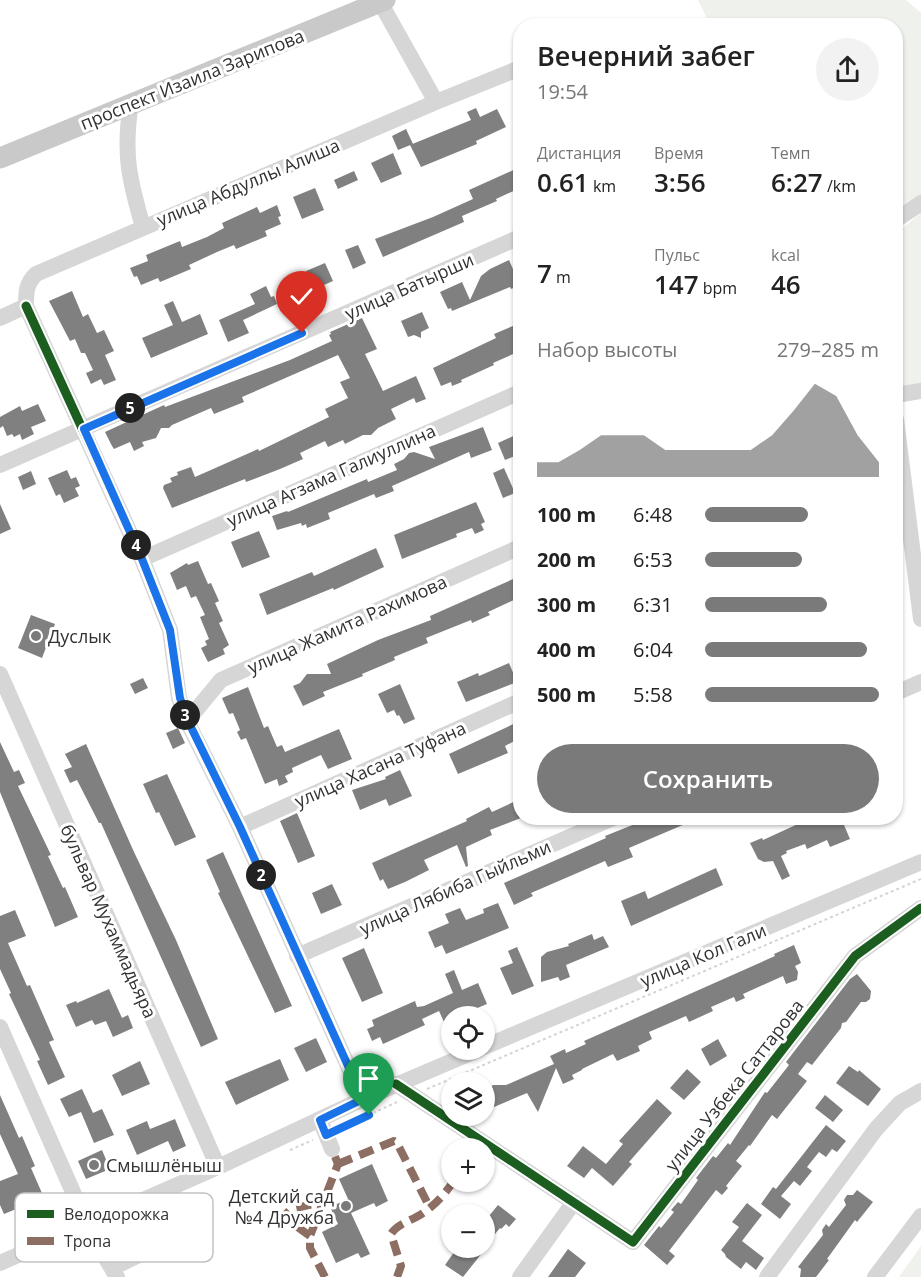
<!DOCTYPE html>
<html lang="ru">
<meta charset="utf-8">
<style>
:root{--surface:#fff;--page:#f2f2f2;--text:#222;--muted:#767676;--accent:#7a7a7a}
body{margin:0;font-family:"Open Sans",sans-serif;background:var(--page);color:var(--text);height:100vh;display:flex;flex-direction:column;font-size:22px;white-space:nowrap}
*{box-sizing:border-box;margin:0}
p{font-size:20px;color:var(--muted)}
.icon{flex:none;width:33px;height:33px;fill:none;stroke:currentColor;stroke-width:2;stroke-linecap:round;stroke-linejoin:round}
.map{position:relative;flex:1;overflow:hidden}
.panel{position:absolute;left:513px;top:18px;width:390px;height:807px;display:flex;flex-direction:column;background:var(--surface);border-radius:24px;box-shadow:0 2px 4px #0004}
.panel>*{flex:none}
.buttons{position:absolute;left:441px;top:1006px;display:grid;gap:12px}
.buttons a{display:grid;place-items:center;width:54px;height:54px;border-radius:50%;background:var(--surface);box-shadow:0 2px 4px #0004;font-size:30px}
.pin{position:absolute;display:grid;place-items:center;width:51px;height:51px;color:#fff;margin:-62px -26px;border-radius:50% 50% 50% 0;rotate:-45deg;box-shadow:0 0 6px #0007}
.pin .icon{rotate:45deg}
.km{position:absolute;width:30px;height:30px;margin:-15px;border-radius:50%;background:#222;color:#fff;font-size:16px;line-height:30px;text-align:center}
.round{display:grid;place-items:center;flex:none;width:63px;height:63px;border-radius:32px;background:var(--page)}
.head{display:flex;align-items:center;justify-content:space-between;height:102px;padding:0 24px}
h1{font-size:27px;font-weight:600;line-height:45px}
.stats{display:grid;grid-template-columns:repeat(3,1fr);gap:9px;height:102px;padding:6px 24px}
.stats div{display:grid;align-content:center}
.stats b{font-size:26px;font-weight:600}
.stats small{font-size:16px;font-weight:400}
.stats p{font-size:16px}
.chart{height:168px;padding:12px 24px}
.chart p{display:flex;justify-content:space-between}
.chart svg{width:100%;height:108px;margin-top:6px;fill:var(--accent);opacity:.7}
.button{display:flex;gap:12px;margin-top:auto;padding:12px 24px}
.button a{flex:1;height:69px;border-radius:36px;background:var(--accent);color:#fff;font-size:24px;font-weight:600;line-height:69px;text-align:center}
ul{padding:0 24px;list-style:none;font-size:20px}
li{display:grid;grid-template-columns:96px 72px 1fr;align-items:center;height:45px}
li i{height:15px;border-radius:8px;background:var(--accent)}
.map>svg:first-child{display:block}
</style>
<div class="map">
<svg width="921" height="1277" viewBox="0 0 921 1277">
<rect width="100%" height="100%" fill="#fff"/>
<path fill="#eff2ec" d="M698 0H906L921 13V195L901 210 896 209V26L710 25Z
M921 213V386L903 388 896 317V239L902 229Z
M921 1246V1277H899Z"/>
<path fill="#808080" d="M476 108 480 117 497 109 506 127 476 141 477 144 421 167 410 145 471 120 467 112Z
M406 129 413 144 398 150 392 136Z
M393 153 402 174 381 183 371 163Z
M520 167V188L496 199 497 201 462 216 464 222 383 257 375 239 433 217 473 199 469 190Z
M354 171 358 180 338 189 334 180Z
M315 188 324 210 302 219 293 197Z
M277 205 281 216 278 217 281 224 265 231 267 236 236 249 234 245 217 252 189 265 191 269 160 282 158 278 141 285 137 276 134 277 130 268 148 261 146 255 180 241 182 247 207 237 224 228 222 223 257 207 260 213Z
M358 245 366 263 353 269 345 250Z
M509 260 520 285 511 289 510 287 452 311 451 308 448 309 440 292 462 282 470 300 481 276 490 269Z
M325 263 333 281 294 298 287 282 307 273 306 271Z
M266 286 271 297 274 296 277 304 243 320 249 333 228 342 219 320 255 304 250 294Z
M72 291 83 317 88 314 97 333 104 330 114 351 105 355 116 380 104 385 101 379 91 384 86 373 93 370 85 353H81L75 339 70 341 49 301Z
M173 301 182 322 200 314 208 334 151 358 142 338 173 325 164 305Z
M422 312 429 328 421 332V338L414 335 408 337 401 321Z
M362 318 377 349 365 354 383 391 416 376 426 399 416 403 414 398 391 409 396 419 378 428 371 435H363L345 444 343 440 328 447 325 441 300 453 303 459 280 469 246 482 245 479 172 508 163 488 164 485 172 482 170 478 178 475 177 472 191 467 195 477 258 449 259 451 329 417 325 409 348 398 340 382 350 378 338 355 242 397 244 402 214 414 211 408 172 425 169 428H161L156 438 142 442 144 446 134 451 130 442 114 449 112 446 105 432 118 426 164 405 165 407 290 360 332 341 329 335 331 334 330 332Z
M520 323V351L493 363 494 365 461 380 462 382 452 386 451 382 441 386 433 368 496 338 494 334Z
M38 404 46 421 31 427 34 434 22 440 20 434 14 437 12 434 7 436 3 426 0 428V417L20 406 22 411Z
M483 427 492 450 471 458 469 452 392 486 394 491 376 498 374 494 328 513 330 519 307 528 306 524 302 526 301 523 277 530 272 516 287 511 288 512 367 479 368 482 397 470 394 464 404 459 409 453 414 452 435 459 429 447Z
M520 433V454L505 460 498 443Z
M504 468 515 493 503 498 493 473Z
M67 470 71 479 76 477 80 486 75 488 79 496 64 503 60 494 56 496 48 478Z
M31 471 36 484 23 490 18 477Z
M476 502 485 522 481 524 484 530 475 534 472 528 456 534 457 537 402 559 394 535Z
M0 504 11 529 0 534Z
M259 531 270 557 242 568 231 542Z
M376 548 384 567 334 590 333 588 267 615 259 594 312 572 314 576Z
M198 561 208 584 211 583 219 601 215 603 223 621 219 623 229 645 223 649 225 654 208 662 201 648 207 645 205 641 209 639 200 617 205 615 196 596 191 598 186 586 177 590 170 573 187 563 188 565Z
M520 576V597L488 612 490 615 472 623 471 620 426 638 428 643 394 657 395 660 362 674 363 676 323 692 325 696 303 706 293 686 300 683 307 674H331L327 664 378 640 431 620 430 616Z
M31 615 55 624 42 658 18 648Z
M509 663 517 682 466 702 457 682 478 673 479 676Z
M143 678 148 688 135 694 130 684Z
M400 684 415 719 404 724 399 715 397 716 394 710 387 713 378 694Z
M248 687 264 728 268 726 277 747 282 745 285 752 339 729 352 759 328 769 321 755 292 768 293 772 285 776 288 782 279 786 277 779 265 784 246 738 241 740 237 732 240 730 233 713 229 714 222 698Z
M520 721V738L505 746 508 753 458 774 449 754Z
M178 728 185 743 173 749 166 733Z
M0 742 14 772 19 770 25 783 18 786 51 855 48 856 63 888 65 887 78 917 55 927 0 792Z
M86 744 134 852 176 940 218 1039 201 1047 101 823H99L77 780 70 783 64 770 72 767 65 754Z
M400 770 412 796 389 806 386 799 360 810 352 790 386 779 385 777Z
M167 774 196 837 175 846 159 812 156 813 143 784Z
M520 799 521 818 490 830 492 835 466 847 468 866 466 867 457 845 424 860 429 870 405 882 388 889 383 879 380 881 372 863 467 821 466 819 489 807 492 812Z
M297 813 315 856 298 863 280 821Z
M650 818H699L629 848 633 857 608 867 605 861 531 893 533 896 514 905 504 883 606 838 605 836Z
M811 818H841L850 839 830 847 827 840 807 849 805 844 786 851 787 853 781 856 790 876 782 880 773 861 764 862 758 859 750 843 762 838 763 840Z
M223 852 292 1006 275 1013 218 893 220 892 206 860Z
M716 868 723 885 631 926 621 901 645 891 648 899Z
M332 884 342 905 321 914 312 893Z
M498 903 509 928 446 954 442 945 435 948 428 932 449 923 445 914 460 908 466 920 484 913 483 909Z
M15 910 26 936 8 943 27 986 30 985 54 1040 49 1042 65 1077 48 1085 37 1061 40 1060 9 994 11 993 0 969V916Z
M592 934 594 940 603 936 609 947 566 965 570 977 560 981 558 977 541 982V957L547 952 569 946 568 944Z
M794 945 801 963 795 966 798 972 797 980 786 984 783 976 743 994 745 998 736 1002 734 997 711 1007 713 1011 689 1022 686 1016 649 1032 652 1039 638 1046 640 1051 617 1061 613 1054 582 1069V1070L572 1075 574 1079 563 1084 556 1068 538 1112 527 1093 494 1107 487 1091 493 1085H506L554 1064 550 1056 565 1049 566 1053 586 1044 584 1041 775 956 774 954Z
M517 947 534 986 512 995 500 968 513 963 508 951Z
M364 948 383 993 362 1002 342 958Z
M454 970 462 990 478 983 487 1004 444 1022 439 1011 422 1019 425 1025 383 1044 380 1037 372 1041 367 1029 374 1026 372 1020 415 1001 417 1007 424 1006 453 993 445 974Z
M857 974 871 991 870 999 866 1002H861L846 1022 842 1023 841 1028 812 1065 807 1062 798 1074 807 1081 777 1119 772 1115 750 1146 749 1145 736 1161 742 1166 726 1186 728 1188 722 1195 716 1190 669 1251 675 1256 667 1265 644 1245 659 1226 661 1228 674 1212 671 1210 678 1202 681 1204 698 1180 696 1178 713 1156 716 1158 728 1143 730 1145 765 1092 767 1093 789 1065 786 1062 850 979Z
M109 989 122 1018 128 1015 133 1028 113 1037 106 1021 95 1025 92 1020 76 1027 66 1005 76 1001 77 1003Z
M316 1038 327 1062 306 1072 294 1048Z
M718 1039 727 1056 710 1066 701 1049Z
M280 1059 289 1080 236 1105 225 1082Z
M140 1061 150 1084 122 1096 112 1075Z
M849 1066 858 1072 859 1070 881 1089 868 1106 836 1083Z
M687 1069 701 1082 684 1100 670 1088Z
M82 1089 93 1113 102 1109 114 1135 94 1143 81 1112 69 1117 60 1099Z
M0 1095 19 1138 22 1136 35 1166 31 1168 45 1200 28 1208 26 1205 4 1214 0 1205V1181L18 1174 0 1134Z
M825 1095 843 1110 833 1122 815 1108Z
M657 1099 672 1113 629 1162 632 1164 613 1186 592 1168 584 1178 567 1166 583 1146 606 1164 623 1144 619 1141Z
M175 1119 186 1146 173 1152 168 1141 137 1155 126 1130 147 1121 150 1129Z
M826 1125 846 1141 837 1152 832 1149 826 1157 819 1152 807 1167 812 1171 800 1186 794 1181 781 1196 791 1204 780 1219 761 1204 773 1187 776 1189Z
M102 1150 110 1169 86 1179 78 1161Z
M372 1164 388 1201 376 1207 374 1203 351 1213 370 1254 361 1258 358 1253 336 1263 322 1232 338 1224 330 1207 348 1199 339 1179Z
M857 1190 873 1202 857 1222 855 1220 827 1259 829 1260 816 1277H800L801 1269 798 1267 823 1235 822 1230 826 1224 829 1227 846 1205 844 1200 847 1195H853Z
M747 1203 762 1215 742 1241 764 1258 756 1270 746 1262 741 1269 726 1257 725 1254 721 1250 739 1227 732 1222Z
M498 1205 516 1219 509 1227 506 1224 501 1229 500 1228 484 1247V1222Z
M457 1248H486L463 1277 445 1265Z
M568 1249 586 1263 575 1277H548Z"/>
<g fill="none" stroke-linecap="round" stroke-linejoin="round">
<path stroke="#d4d4d4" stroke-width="2" stroke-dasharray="3 3" stroke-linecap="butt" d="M427 1089 921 879
M340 1128 397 1102
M290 1150 313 1140"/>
<path stroke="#d6d6d6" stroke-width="16" d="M380 2 436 102
M131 103C123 153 129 179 143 227
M896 220 921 203
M26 306 142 559 170 630 179 698 187 721 240 827 363 1099
M0 318 26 306C26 292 26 284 36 274L436 102 520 68
M896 395 921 391
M896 419 921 619
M0 465 520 237
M142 559 520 392
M0 674 218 1167
M896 693 921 682
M187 721 221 680 520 547
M240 827 520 701
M297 956 613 818
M0 1027 92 1235 117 1277
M484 1047 921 862
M396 1084 633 1242 855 956 921 908
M320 1120 332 1149
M0 1263 218 1167 363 1099 478 1050
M112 1268 178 1236
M520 1277 574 1202
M767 1277 876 1129 900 1103 921 1091
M875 1277 921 1216"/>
<path stroke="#c9c9c9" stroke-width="21" d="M0 158 385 0"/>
<path stroke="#8d6e63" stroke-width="8" stroke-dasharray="15 8" stroke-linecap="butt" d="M338 1164 394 1141 397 1143 430 1208
M310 1236 288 1220 286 1214 291 1209 323 1202
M325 1277 310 1248V1236L338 1164 332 1149
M397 1277 401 1266 391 1234C398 1223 412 1221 423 1213 436 1204 444 1195 453 1182"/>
<defs>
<path id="cycleway" d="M26 306 142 559 170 630 179 698 187 721 240 827 363 1099
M396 1084 633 1242 855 956 921 908"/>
</defs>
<use href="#cycleway" stroke="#fff" stroke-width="13"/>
<use href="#cycleway" stroke="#1b5e20" stroke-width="9"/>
</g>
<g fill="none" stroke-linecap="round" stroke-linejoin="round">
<defs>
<path id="route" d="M302 333 84 429 142 559 170 630 180 698 188 721 240 827 363 1099 320 1120 326 1135 369 1115"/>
</defs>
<use href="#route" stroke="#fff" stroke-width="12"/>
<use href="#route" stroke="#1a73e8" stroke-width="8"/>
</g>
<g fill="#7a7a7a" stroke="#fff" stroke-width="2">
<circle cx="36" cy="636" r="6"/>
<circle cx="94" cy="1165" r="6"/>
<circle cx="346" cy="1206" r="6"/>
</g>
<g text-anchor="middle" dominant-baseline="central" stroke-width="6" stroke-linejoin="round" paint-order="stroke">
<g font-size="18" fill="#323232" stroke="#fff">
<text transform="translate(192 79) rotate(-22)">проспект Изаила Зарипова</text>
<text transform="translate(248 182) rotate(-23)">улица Абдуллы Алиша</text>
<text transform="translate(409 286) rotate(-24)">улица Батырши</text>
<text transform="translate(331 475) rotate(-24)">улица Агзама Галиуллина</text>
<text transform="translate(347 624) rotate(-24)">улица Жамита Рахимова</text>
<text transform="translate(380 764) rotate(-24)">улица Хасана Туфана</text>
<text transform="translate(455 887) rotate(-24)">улица Лябиба Гыйльми</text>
<text transform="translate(109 921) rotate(66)">бульвар Мухаммадьяра</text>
<text transform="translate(703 955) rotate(-23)">улица Кол Гали</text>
<text transform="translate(734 1085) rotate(-52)">улица Узбека Саттарова</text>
</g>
<g font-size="18" fill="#323232" stroke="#fff" text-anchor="start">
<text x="48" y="636">Дуслык</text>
<text x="106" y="1165">Смышлёныш</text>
<text x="334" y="1196" text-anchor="end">Детский сад<tspan x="334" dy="21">№4 Дружба</tspan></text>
</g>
</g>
<rect x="15" y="1193" width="198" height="69" rx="9" fill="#fff" stroke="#c2c2c2" stroke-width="1.5"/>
<rect x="27" y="1210" width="27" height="8" fill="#1b5e20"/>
<rect x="27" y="1237" width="27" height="8" fill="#8d6e63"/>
<g font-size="16" fill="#323232">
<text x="64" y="1220">Велодорожка</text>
<text x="64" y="1247">Тропа</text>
</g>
</svg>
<div class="buttons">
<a><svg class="icon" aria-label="locate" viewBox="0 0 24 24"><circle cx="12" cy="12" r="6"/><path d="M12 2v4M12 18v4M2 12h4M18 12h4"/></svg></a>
<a><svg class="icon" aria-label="layers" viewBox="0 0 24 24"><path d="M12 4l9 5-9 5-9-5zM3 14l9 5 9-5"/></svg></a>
<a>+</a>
<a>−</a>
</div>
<div class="pin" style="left:369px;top:1115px;background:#1e9e55"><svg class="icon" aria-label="arrive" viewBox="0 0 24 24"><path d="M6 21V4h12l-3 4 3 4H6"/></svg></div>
<div class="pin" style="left:302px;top:333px;background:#d93025"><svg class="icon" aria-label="check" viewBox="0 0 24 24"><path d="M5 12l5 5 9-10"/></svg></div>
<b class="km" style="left:261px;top:875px">2</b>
<b class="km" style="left:185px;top:715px">3</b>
<b class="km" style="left:136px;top:545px">4</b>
<b class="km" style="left:130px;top:408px">5</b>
<section class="panel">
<div class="head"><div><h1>Вечерний забег</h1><p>19:54</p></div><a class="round"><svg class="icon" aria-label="share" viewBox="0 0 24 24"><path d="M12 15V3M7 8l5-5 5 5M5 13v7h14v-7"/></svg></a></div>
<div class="stats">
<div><p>Дистанция</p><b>0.61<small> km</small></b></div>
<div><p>Время</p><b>3:56</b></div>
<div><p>Темп</p><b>6:27<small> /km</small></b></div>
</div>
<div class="stats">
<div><b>7<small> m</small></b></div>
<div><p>Пульс</p><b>147<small> bpm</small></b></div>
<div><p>kcal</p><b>46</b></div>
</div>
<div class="chart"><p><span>Набор высоты</span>279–285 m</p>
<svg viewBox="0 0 160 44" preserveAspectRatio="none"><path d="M0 44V38L10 38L20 33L30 27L40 27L50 27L60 33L70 33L80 33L90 33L100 33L110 27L120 17L130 6L140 11L150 27L160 38V44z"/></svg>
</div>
<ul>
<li><b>100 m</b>6:48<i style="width:59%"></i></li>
<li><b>200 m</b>6:53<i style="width:56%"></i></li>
<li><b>300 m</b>6:31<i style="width:70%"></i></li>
<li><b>400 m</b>6:04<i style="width:93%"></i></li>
<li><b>500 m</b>5:58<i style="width:100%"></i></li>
</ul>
<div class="button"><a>Сохранить</a></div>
</section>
</div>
